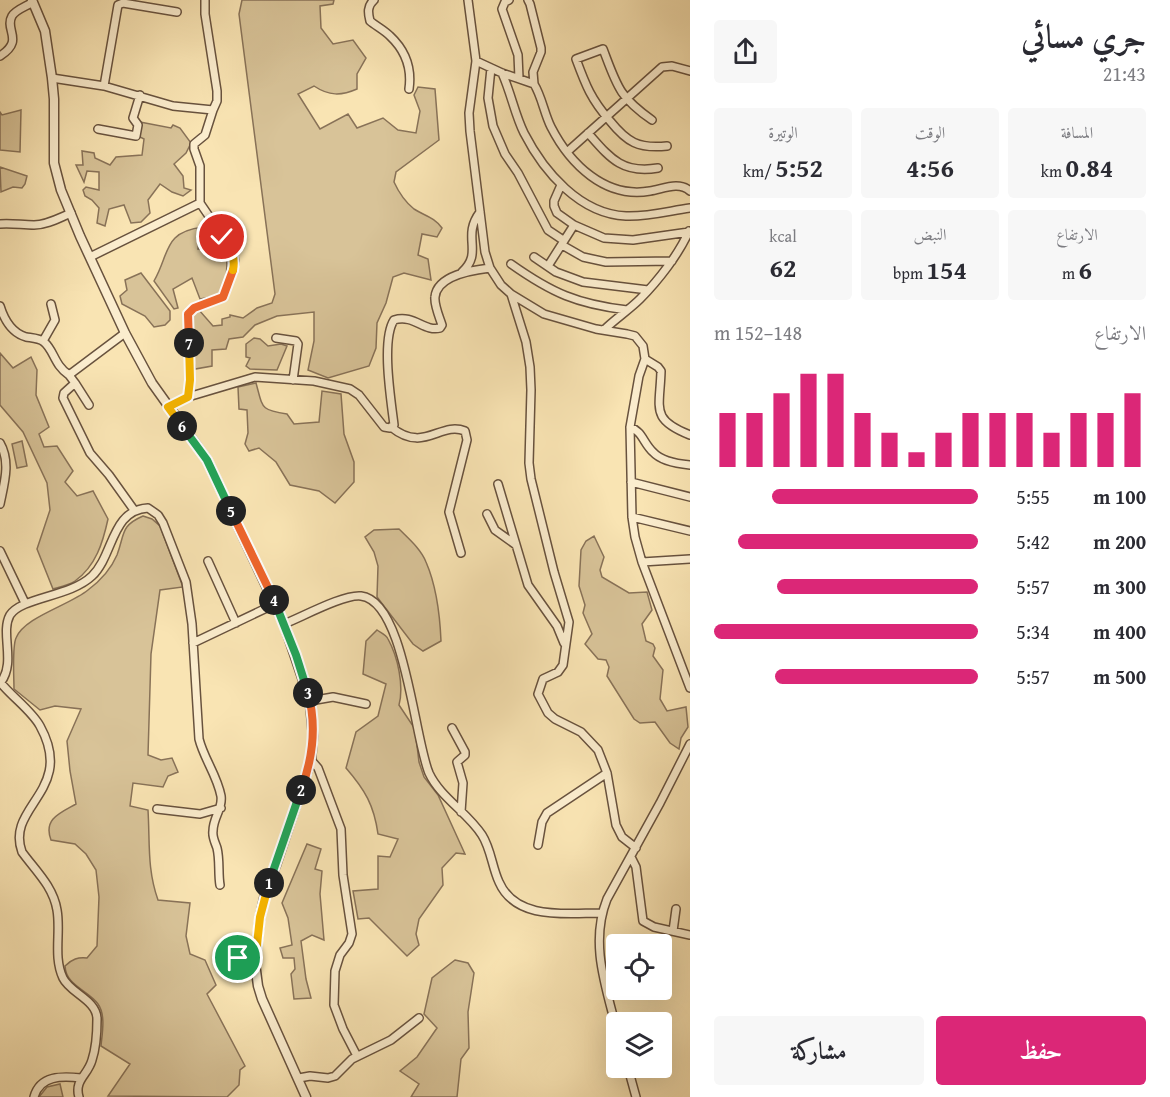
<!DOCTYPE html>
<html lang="ar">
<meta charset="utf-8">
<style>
:root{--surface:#fff;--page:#f7f7f7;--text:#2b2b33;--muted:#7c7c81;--accent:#db2777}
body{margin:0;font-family:"Gentium Book Plus",Amiri,serif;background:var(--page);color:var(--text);direction:rtl;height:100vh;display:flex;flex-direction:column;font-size:22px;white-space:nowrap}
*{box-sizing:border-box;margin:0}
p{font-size:20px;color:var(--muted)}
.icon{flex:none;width:33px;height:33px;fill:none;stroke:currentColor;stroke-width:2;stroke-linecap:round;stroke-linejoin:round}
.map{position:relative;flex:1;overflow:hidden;direction:ltr}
.panel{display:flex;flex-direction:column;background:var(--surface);width:480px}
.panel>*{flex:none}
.buttons{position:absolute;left:606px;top:934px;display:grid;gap:12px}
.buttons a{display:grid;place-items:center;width:66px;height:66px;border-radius:6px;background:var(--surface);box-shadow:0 6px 24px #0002;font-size:30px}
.pin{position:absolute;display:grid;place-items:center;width:51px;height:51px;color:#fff;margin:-26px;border:3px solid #fff;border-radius:50%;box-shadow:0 2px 6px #0007}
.km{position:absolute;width:30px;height:30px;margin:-15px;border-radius:50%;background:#222;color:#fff;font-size:16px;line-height:30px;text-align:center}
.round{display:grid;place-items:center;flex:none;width:63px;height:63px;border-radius:6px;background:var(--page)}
.overview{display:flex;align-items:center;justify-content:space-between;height:102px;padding:0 24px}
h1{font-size:33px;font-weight:800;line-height:45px}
.stats{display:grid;grid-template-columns:repeat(3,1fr);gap:9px;height:102px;padding:6px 24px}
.stats div{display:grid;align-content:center;border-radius:6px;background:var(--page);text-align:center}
.stats b{font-size:26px;font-weight:800}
.stats small{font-size:16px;font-weight:400}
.stats p{font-size:16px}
.chart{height:168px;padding:12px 24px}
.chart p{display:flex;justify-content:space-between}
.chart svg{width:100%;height:108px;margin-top:6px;stroke:var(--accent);stroke-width:6}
.primary-button{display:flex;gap:12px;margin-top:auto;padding:12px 24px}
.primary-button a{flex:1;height:69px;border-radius:6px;background:var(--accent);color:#fff;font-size:24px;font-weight:800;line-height:69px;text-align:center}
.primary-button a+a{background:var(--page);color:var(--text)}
ul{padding:0 24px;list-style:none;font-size:20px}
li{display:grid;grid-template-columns:96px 72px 1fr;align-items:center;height:45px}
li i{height:15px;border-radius:8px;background:var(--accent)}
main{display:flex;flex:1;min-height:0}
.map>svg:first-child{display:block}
</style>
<main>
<section class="panel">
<div class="overview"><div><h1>جري مسائي</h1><p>21:43</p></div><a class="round"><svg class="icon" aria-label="share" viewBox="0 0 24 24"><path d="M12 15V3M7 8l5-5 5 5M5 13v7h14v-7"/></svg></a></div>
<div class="stats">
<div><p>المسافة</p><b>0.84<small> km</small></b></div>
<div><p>الوقت</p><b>4:56</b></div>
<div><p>الوتيرة</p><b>5:52<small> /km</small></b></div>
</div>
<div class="stats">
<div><p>الارتفاع</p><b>6<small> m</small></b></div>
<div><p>النبض</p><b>154<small> bpm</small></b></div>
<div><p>kcal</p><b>62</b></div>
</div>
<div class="chart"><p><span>الارتفاع</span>148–152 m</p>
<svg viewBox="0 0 160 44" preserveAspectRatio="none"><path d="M5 44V22M15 44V22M25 44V14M35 44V6M45 44V6M55 44V22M65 44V30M75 44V38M85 44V30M95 44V22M105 44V22M115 44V22M125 44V30M135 44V22M145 44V22M155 44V14"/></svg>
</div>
<ul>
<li><b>100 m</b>5:55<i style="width:78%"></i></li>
<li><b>200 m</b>5:42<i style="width:91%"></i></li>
<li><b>300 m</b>5:57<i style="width:76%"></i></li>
<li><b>400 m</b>5:34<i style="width:100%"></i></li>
<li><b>500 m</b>5:57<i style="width:77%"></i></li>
</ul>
<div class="primary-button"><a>حفظ</a><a>مشاركة</a></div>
</section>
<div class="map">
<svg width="690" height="1097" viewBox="0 0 690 1097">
<rect width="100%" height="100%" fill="#f9e4b3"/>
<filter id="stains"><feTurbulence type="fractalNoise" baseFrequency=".00333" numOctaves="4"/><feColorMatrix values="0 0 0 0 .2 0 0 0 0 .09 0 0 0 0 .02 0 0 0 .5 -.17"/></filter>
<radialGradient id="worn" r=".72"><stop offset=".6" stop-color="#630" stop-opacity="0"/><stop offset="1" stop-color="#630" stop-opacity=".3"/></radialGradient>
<path fill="#d8c398" stroke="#887258" stroke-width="1.5" d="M242 0H334L333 4 320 6 321 28 333 44 353 40 366 58 357 74V89C341 96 329 96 314 86L298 94 320 129 348 114 357 128 383 118 398 130 416 133 420 111 414 95 418 87 435 89 439 140 396 172 394 182C399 193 404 201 414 209 425 216 434 217 442 228L437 237 422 234 418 255 428 259 431 280 404 273 393 277 386 303 377 323 376 348 369 366 328 378 308 370 314 341V312L277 316 255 325 243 337 229 339 226 349 212 350V366L195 369 190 329 192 316 199 310 213 326 222 325V319L230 317V315L243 318 257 308 272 303 275 294 239 14Z
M21 110 20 152 0 150V112L2 115Z
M140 122 171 128 173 125 180 128 191 143 186 153 174 164 183 176 184 188 191 190 183 196 172 192 160 184 148 200 150 213 141 222 131 223 124 205 109 209 105 226 97 223 99 208 92 200 85 196 83 190 86 187 99 190V172L87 171 84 182 76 165H83L82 151 94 153 95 158 110 165 116 157 142 155 144 139 140 137 138 131Z
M0 167 27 176 25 184 22 188 13 187 1 192Z
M203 227 210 228 218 234 216 237 199 236 198 249 226 251C228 267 227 281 221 295L200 299 192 278 173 289 178 308 174 309 154 281C170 253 163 232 203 227Z
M141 273 170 311V320L165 325 154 327 145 316 122 304 120 296 127 290 125 280Z
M254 338 260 339 268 346 281 344 287 346 277 370 250 369 246 366 250 358 246 357V344Z
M0 353 13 368 31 357 37 370 36 395 49 427 39 434 44 447 57 446 73 471 65 482 77 496 93 491 108 519C103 542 96 566 75 581 69 585 60 587 53 589L37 549 50 510 47 483 23 432 0 405Z
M256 383C263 408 260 410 287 414L294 424 319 422 322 391 341 394 344 434 354 462V482L335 503 319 491 290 485 276 462 259 448 249 451 245 444 248 433 247 410 239 409 238 387Z
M22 441 27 466 17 468 12 444Z
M143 516 152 519 160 526 183 587 160 590 151 654 148 755 161 760 172 758 178 772 168 776 163 787 133 783 130 806 148 810C150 843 147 869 158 900L190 903 186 936 190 954 205 960 216 985 207 994 245 1066 240 1070 239 1085 227 1097 108 1096 130 1064 101 1046C102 1034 106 1015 98 1004 88 990 66 986 65 966 72 959 78 957 87 958L97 946 99 897 96 870 86 854 75 844 51 840C43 819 60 813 76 804L70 771 67 741 81 709 55 706 40 710 14 689C14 678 12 647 16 638 24 617 70 605 88 590 100 581 111 569 117 555 125 534 120 526 143 516Z
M399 529C408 538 421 549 426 562 436 585 440 617 441 641L423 651 413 644 377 597 378 566 374 552 365 537 374 530Z
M594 536 604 557 600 570 602 577 629 593 647 592 652 610 642 624 646 641 653 644 655 648 653 656 663 670 660 699 667 711 686 707 688 727 681 738 679 749 670 743 655 722 640 723 634 719 607 676 609 667 606 660 598 659 585 644 592 634 583 613 585 605 579 586 581 550 586 541Z
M377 630C381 633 386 635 388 639 398 657 404 686 399 705L415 729 419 762 424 777 438 795 465 854 456 853 442 868 443 885 419 919 416 934 419 945 407 956 369 918 358 919 353 891 378 889V856L390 857 398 839 378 834C374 805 365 790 346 768L356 732 378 716 386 684 363 674 366 641Z
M307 844 321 849 315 869 322 871 320 894 324 940 312 935 301 941 306 979 311 998 294 999 291 974 295 969 294 958H283L280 948 292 945 288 918 282 903Z
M455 960 468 963 474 973 468 1012 469 1048 461 1059 457 1097H411L419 1084 400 1071 417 1057 437 1028 424 1014 432 978Z
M60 1084 63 1097H39L47 1087Z"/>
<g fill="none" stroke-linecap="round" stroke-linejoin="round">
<defs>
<path id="minor" d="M205 0V14L217 91V101L213 110
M374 0C367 6 368 13 370 21 376 26 384 30 390 36 406 51 412 68 409 89
M468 0 476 61 469 113 470 131 485 252 490 268 501 285 511 294 544 314 596 329 627 334 635 336 643 346 645 359 639 376 630 427 632 517 635 537 642 562 690 688
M509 0 505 2 502 9 518 55 519 78
M528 0 530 4 541 48V52L533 72 534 84
M0 56C25 40 4 30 12 16 15 10 27 6 33 2
M476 61 502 73 534 84C542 97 544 113 551 127 570 164 605 199 650 191 663 189 679 181 690 191
M491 68 488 98 493 126 505 154 518 173 548 230 563 240
M502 73C511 93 515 115 524 133 544 172 580 214 626 216 647 217 669 211 690 208
M52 78 104 86 173 106 213 110 205 135 194 144V149L200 166V203L232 250 235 261 233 271 223 297 194 308 188 314 190 380 188 397
M104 86 118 5 123 3 177 12
M652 120C619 97 617 86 603 49L576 59C586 86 591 99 610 121 627 142 638 149 667 146
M98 129 136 136 138 125 133 118 140 95
M588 133C610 158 622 174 658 168
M567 152 662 67 672 66 690 71
M561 185 554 201V206L557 213 574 225 604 238 633 240 689 232
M0 224C12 223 22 225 34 225 47 225 59 218 71 213
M562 245 583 257 606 262 672 261
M90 257 200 203
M534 257 556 272 583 282 648 290
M511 264C552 293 577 304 627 310
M548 266 574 225
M462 272C484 252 461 237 480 212
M511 294 526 342 530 367 531 390 529 463 531 479 554 572 569 622 563 665 558 672 543 679 538 694 548 713 555 719 581 732 598 750 607 773 616 825 622 837 636 848
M0 306C4 319 12 333 26 337 32 338 39 338 44 342 54 350 54 365 69 375L125 333
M604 330C615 319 629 310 640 299 658 281 679 254 689 231
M276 338 296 341 298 344 293 380
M43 341 55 320 51 304
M645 359 658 367 661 371C660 409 650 419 690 435
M69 375 75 383 64 393 63 398 90 453 109 475 134 510
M75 383 89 405
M168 407 188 397 255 377 314 381 350 389 359 395 384 427 390 428 394 425C391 400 381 340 394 320 414 314 424 332 440 328L442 325C439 316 434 305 435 297 437 275 473 270 490 268
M391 427C424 454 440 421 465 431L467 440 449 512 461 553
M630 427C642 431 644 444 653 452 661 461 679 464 690 465
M0 443C11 462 4 484 0 504
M631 482 690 497
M498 484 528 585 557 626 564 643
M487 514 495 530 516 545
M632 517 690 531
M0 551 25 603
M208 561 236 623
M642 562 690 559
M284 624C302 617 344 594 361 596 405 601 414 738 429 773 440 797 468 813 482 835 491 849 492 867 499 882 516 921 567 913 601 913
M193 643 275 604
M0 682C12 697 32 711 40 726 76 791 5 806 22 852 35 870 53 886 57 910 61 932 53 957 63 978 70 993 97 1000 97 1019 97 1032 96 1048 92 1060 88 1075 74 1080 79 1097
M1 682C16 662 0 633 10 615 22 597 70 597 92 576 114 555 111 510 148 508L158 515 163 523 186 582 192 624 199 739C204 759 217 775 221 796 223 809 213 817 213 831 212 837 215 842 217 848 220 860 218 874 220 885
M310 701 333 697 366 704
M452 728 465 752V755L457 762 463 783 461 812
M311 760 318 768 341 829 343 875 352 934 349 943 340 955 335 971 334 1005 343 1029 357 1056
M157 809 200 814 221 808
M538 845 542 822 547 813 607 773
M631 857 636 867 643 921 654 927 690 935
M673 931 676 909
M219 951 255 963
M616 1027C605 984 590 942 607 899L660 803 690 744
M628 1068 636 1097
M299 1078 310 1076 328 1078 335 1076 352 1059 391 1040 419 1018
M34 1097C40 1075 62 1076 81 1078"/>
<path id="tertiary" d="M32 0 45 31 52 78 54 99V163L61 190 80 236 125 333 152 383 207 460 284 624 310 701 313 736 311 760 276 865 266 890 260 917 255 963 258 986 262 999 306 1097"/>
</defs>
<use href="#minor" stroke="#68523e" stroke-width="10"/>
<use href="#tertiary" stroke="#68523e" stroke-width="11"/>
<use href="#minor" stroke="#fbedce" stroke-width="7"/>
<use href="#tertiary" stroke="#fbedce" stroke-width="8"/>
</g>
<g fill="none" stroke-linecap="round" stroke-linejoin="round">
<defs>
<path id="split-1" d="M238 958 255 963 260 917 269 883"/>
<path id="split-2" d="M269 883 301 790"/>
<path id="split-3" d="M301 790C313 758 317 726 308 693"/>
<path id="split-4" d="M274 600 296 655 308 693"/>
<path id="split-5" d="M231 511 274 600"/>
<path id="split-6" d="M182 426 207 460 231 511"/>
<path id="split-7" d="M182 426 168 407 188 397 190 380 189 343"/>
<path id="split-8" d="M189 343 188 314 194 308 223 297 233 270"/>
<path id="split-9" d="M222 237C230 248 236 256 233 270"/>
</defs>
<use href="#split-1" stroke="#fff" stroke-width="12"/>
<use href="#split-2" stroke="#fff" stroke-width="12"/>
<use href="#split-3" stroke="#fff" stroke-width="12"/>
<use href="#split-4" stroke="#fff" stroke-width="12"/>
<use href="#split-5" stroke="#fff" stroke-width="12"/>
<use href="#split-6" stroke="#fff" stroke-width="12"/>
<use href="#split-7" stroke="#fff" stroke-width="12"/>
<use href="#split-8" stroke="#fff" stroke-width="12"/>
<use href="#split-9" stroke="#fff" stroke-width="12"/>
<use href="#split-1" stroke="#f5b400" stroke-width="8"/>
<use href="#split-2" stroke="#22a559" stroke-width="8"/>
<use href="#split-3" stroke="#f0652b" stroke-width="8"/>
<use href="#split-4" stroke="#22a559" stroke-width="8"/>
<use href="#split-5" stroke="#f0652b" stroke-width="8"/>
<use href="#split-6" stroke="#22a559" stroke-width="8"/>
<use href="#split-7" stroke="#f5b400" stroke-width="8"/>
<use href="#split-8" stroke="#f0652b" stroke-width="8"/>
<use href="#split-9" stroke="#f5b400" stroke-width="8"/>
</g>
<rect width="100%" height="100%" filter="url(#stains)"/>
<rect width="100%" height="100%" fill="url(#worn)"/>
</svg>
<div class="buttons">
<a><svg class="icon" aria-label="locate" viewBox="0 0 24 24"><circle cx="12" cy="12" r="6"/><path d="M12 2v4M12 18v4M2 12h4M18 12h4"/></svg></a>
<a><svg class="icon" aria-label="layers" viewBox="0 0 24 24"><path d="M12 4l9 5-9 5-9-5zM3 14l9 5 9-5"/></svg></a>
</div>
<div class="pin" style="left:238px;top:958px;background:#1e9e55"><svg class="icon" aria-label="arrive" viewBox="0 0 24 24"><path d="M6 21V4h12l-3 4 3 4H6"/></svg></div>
<div class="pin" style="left:222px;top:237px;background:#d93025"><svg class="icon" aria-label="check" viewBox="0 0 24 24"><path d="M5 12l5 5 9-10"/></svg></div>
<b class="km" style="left:269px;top:883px">1</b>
<b class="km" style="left:301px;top:790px">2</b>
<b class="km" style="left:308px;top:693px">3</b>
<b class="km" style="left:274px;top:600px">4</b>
<b class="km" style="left:231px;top:511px">5</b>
<b class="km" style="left:182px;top:426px">6</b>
<b class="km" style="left:189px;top:343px">7</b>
</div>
</main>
